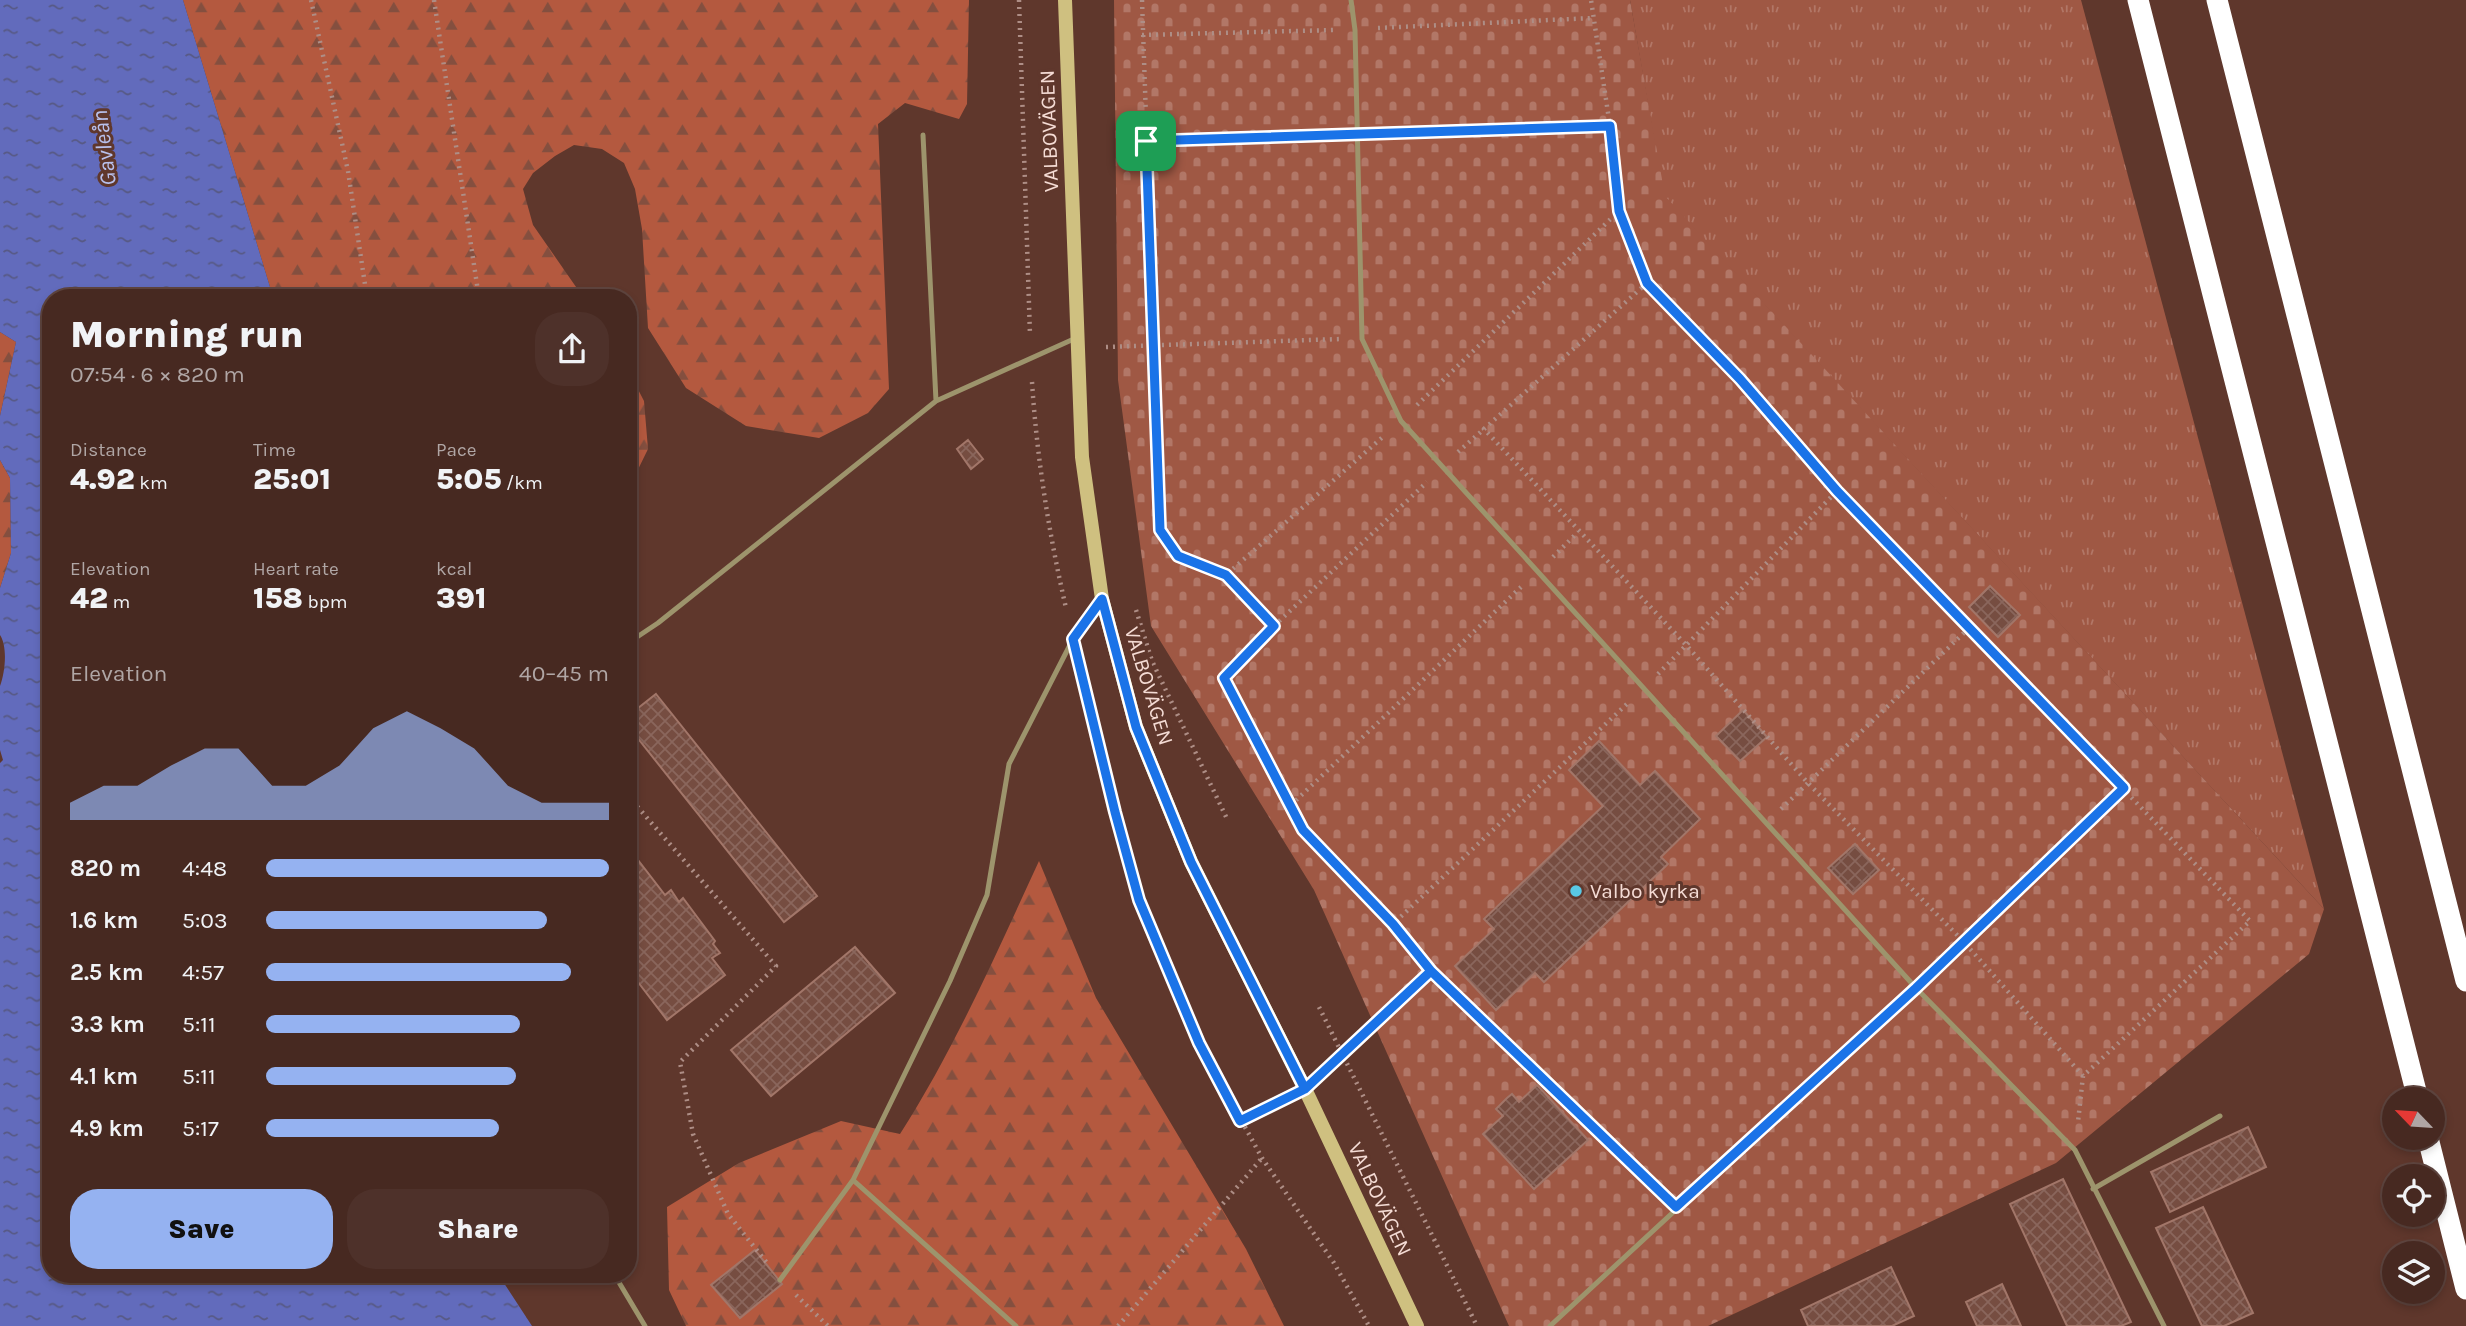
<!DOCTYPE html>
<meta charset="utf-8">
<style>
:root{--surface:#472921;--page:#4e312a;--text:#f1f3f6;--muted:#b0a6a5;--line:#5f453f;--accent:#95b2f1}
body{margin:0;font-family:Karla,sans-serif;background:var(--page);color:var(--text);height:100vh;display:flex;flex-direction:column;font-size:26px;white-space:nowrap}
*{box-sizing:border-box;margin:0}
p{font-size:23px;color:var(--muted)}
.icon{flex:none;width:38px;height:38px;fill:none;stroke:currentColor;stroke-width:2;stroke-linecap:round;stroke-linejoin:round}
.map{position:relative;flex:1;overflow:hidden}
.panel{position:absolute;left:42px;top:289px;width:595px;height:994px;display:flex;flex-direction:column;background:var(--surface);border-radius:28px;box-shadow:0 4px 10px #0003,0 0 0 2px var(--line)}
.panel>*{flex:none}
.needle{width:46px;rotate:295deg}
.buttons{position:absolute;left:2382px;top:1087px;display:grid;gap:14px}
.buttons a{display:grid;place-items:center;width:63px;height:63px;border-radius:50%;background:var(--surface);box-shadow:0 4px 10px #0003,0 0 0 2px var(--line);font-size:35px}
.pin{position:absolute;display:grid;place-items:center;width:60px;height:60px;color:#fff;margin:-30px;border-radius:14px;box-shadow:0 4px 10px #0006}
.round{display:grid;place-items:center;flex:none;width:74px;height:74px;border-radius:28px;background:var(--page)}
.headline{display:flex;align-items:center;justify-content:space-between;height:119px;padding:0 28px}
h1{font-size:38px;font-weight:800;line-height:52px}
.stats{display:grid;grid-template-columns:repeat(3,1fr);gap:10px;height:119px;padding:7px 28px}
.stats div{display:grid;align-content:center}
.stats b{font-size:30px;font-weight:800}
.stats small{font-size:19px;font-weight:400}
.stats p{font-size:19px}
.chart{height:196px;padding:14px 28px}
.chart p{display:flex;justify-content:space-between}
.chart svg{width:100%;height:126px;margin-top:7px;fill:var(--accent);opacity:.7}
.button{display:flex;gap:14px;margin-top:auto;padding:14px 28px}
.button a{flex:1;height:80px;border-radius:28px;background:var(--accent);color:#111;font-size:28px;font-weight:800;line-height:80px;text-align:center}
.button a+a{background:var(--page);color:var(--text)}
ul{padding:0 28px;list-style:none;font-size:23px}
li{display:grid;grid-template-columns:112px 84px 1fr;align-items:center;height:52px}
li i{height:18px;border-radius:9px;background:var(--accent)}
.map>svg:first-child{display:block}
</style>
<div class="map">
<svg width="2466" height="1326" viewBox="0 0 2466 1326">
<defs>
<pattern id="grass-tufts" width="24" height="20" patternUnits="userSpaceOnUse" patternTransform="scale(1.75)"><rect width="24" height="20" fill="#9f5844"/><path d="M3 7l-1-3M5 7V3M7 7l1-3M15 17l-1-3M17 17v-4M19 17l1-3" fill="none" stroke="#b27767"/></pattern>
<pattern id="forest-firs" width="22" height="20" patternUnits="userSpaceOnUse" patternTransform="scale(1.75)"><rect width="22" height="20" fill="#b4593f"/><path d="M5 1l3.5 6h-7zM16 11l3.5 6h-7z" fill="#844f3f"/></pattern>
<pattern id="cemetery-stones" width="16" height="16" patternUnits="userSpaceOnUse" patternTransform="scale(1.75)"><rect width="16" height="16" fill="#9f5844"/><path d="M2 7V4a2 2 0 0 1 4 0v3zM10 15v-3a2 2 0 0 1 4 0v3z" fill="#b27767"/></pattern>
<pattern id="water-ripples" width="26" height="14" patternUnits="userSpaceOnUse" patternTransform="scale(1.75)"><rect width="26" height="14" fill="#626bbc"/><path d="M2 4q2-2 4 0t4 0M15 11q2-2 4 0t4 0" fill="none" stroke="#575984"/></pattern>
<pattern id="building-cross-hatch" width="8" height="8" patternUnits="userSpaceOnUse" patternTransform="scale(1.75)"><rect width="8" height="8" fill="#764d41"/><path d="M0 0l8 8M0 8l8-8" fill="none" stroke="#8a665c"/></pattern>
</defs>
<rect width="100%" height="100%" fill="#5f372c"/>
<path fill="url(#grass-tufts)" d="M1630 0H2081L2324 909 1664 196Z"/>
<path fill="url(#forest-firs)" d="M183 0H969L967 104 959 119 905 103 878 124 889 389 868 413 819 438 746 426 686 388 648 328 642 229 635 189 624 163 602 149 574 145 555 156 533 173 523 189 533 225 583 297H273Z
M0 332 16 342 0 416Z
M628 370 644 401 648 449 628 490Z
M0 460 10 478 11 553 0 588Z
M1039 861 1096 998 1246 1249 1284 1326H686L669 1290 667 1207 739 1163 841 1121 900 1134C955 1048 996 954 1039 861Z"/>
<path fill="url(#cemetery-stones)" d="M1114 0H1630L1665 196 2324 909 2309 954 2056 1163 1708 1326H1509L1314 890 1151 626 1118 380Z"/>
<path fill="url(#water-ripples)" d="M0 0H183L273 297 51 298V1274H498L532 1326H0V763L3 760 0 750V686C5 673 8 647 0 635V588L11 553 10 478 0 460V416L16 342 0 332Z"/>
<path fill="url(#building-cross-hatch)" stroke="#a27669" stroke-width="2" d="M968 440 983 459 971 469 957 449Z
M1990 586 2020 615 1998 637 1969 607Z
M656 694 817 896 784 922 628 726V716Z
M1743 710 1767 737 1740 761 1716 736Z
M1599 741 1640 785 1655 771 1700 819 1661 857 1668 864 1544 982 1535 973 1496 1010 1455 966 1494 929 1484 919 1603 806 1569 770Z
M1855 844 1879 870 1853 894 1828 868Z
M628 847 665 895 671 890 679 902 683 898 715 941 713 944 720 953 712 958 725 975 667 1020 628 969Z
M855 947 895 993 771 1096 731 1050Z
M1537 1085 1588 1140 1534 1189 1483 1134 1503 1116 1496 1109 1507 1098 1512 1094 1519 1102Z
M2248 1127 2266 1167 2170 1212 2151 1172Z
M2063 1179 2131 1322 2121 1326H2067L2010 1204Z
M2203 1207 2253 1313 2224 1326H2202L2156 1228Z
M755 1250 782 1284 740 1318 711 1285Z
M1891 1267 1914 1316 1892 1326H1808L1801 1310Z
M2002 1284 2021 1326H1977L1966 1302Z"/>
<g fill="none" stroke-linecap="round" stroke-linejoin="round">
<path stroke="#ae8e86" stroke-width="4.5" stroke-dasharray="2 5" stroke-linecap="butt" d="M311 0 348 171 367 298
M434 0 479 298
M1019 0 1030 335
M1142 0 1160 530 1178 556 1226 575 1385 435
M1378 28 1593 18
M1142 35 1334 30
M1380 132 1610 126
M1146 141 1336 134
M1619 211 1647 283 1740 379 1837 491 2250 921 2083 1076 2078 1122
M1647 283 1484 429 1687 646 1808 783 1963 941 2083 1076
M1106 347 1341 339
M1032 382C1037 459 1049 534 1066 608
M1417 405 1619 211 1610 126 1591 0
M1458 452 1484 429
M1553 557 1578 532
M1226 575 1274 626 1224 678 1303 830 1393 924
M1136 610 1152 661 1228 821
M1274 626 1427 482
M1658 674 1837 491
M1081 675 1115 812 1139 900 1199 1043 1262 1158 1334 1263 1369 1326
M628 796 776 966 680 1062 693 1134 728 1214 767 1263
M1291 805 1521 587
M1781 809 1970 627
M1431 971 1662 1194
M1932 972 2125 788
M1319 1007 1477 1326
M1325 1071 1431 971 1393 924 1629 702
M1240 1121 1280 1101
M796 1295 828 1326
M1118 1326 1262 1158"/>
<path stroke="#9d946c" stroke-width="5" d="M1351 0 1355 30 1362 339 1401 421 1916 988 2075 1150 2164 1326
M923 135 936 401
M628 643 658 623 936 401 1076 338
M853 1180 1016 1326
M2093 1189 2220 1116
M614 1274 645 1326
M780 1280 853 1180 950 981 987 895 1009 764 1073 639 1099 603
M1550 1326 1916 988"/>
<path stroke="#cfc080" stroke-width="14" d="M1065 0 1082 457 1102 599 1136 727 1191 862 1305 1089 1417 1326"/>
<path stroke="#fff" stroke-width="21" d="M2138 0 2418 1099
M2217 0 2466 981
M2428 1138 2466 1289"/>
</g>
<g fill="none" stroke-linecap="round" stroke-linejoin="round">
<defs>
<path id="route" d="M1146 141 1160 530 1178 556 1226 575 1274 626 1224 678 1303 830 1393 924 1431 971 1305 1089 1191 862 1136 727 1102 599 1073 639 1115 812 1139 900 1199 1043 1240 1121 1305 1089 1431 971 1676 1207 1916 988 2124 788 1837 491 1740 379 1647 283 1619 211 1610 126 1146 141"/>
</defs>
<use href="#route" stroke="#fff" stroke-width="14"/>
<use href="#route" stroke="#1a73e8" stroke-width="9"/>
</g>
<circle fill="#59c8e4" stroke="#5f372c" stroke-width="2.5" cx="1576" cy="891" r="7"/>
<g text-anchor="middle" dominant-baseline="central" stroke-width="6" stroke-linejoin="round" paint-order="stroke">
<g font-size="21" fill="#f5dcd5" stroke="#5f372c">
<text transform="translate(1049 131) rotate(-92)">VALBOVÄGEN</text>
<text transform="translate(1149 686) rotate(73)">VALBOVÄGEN</text>
<text transform="translate(1380 1199) rotate(65)">VALBOVÄGEN</text>
</g>
<g font-size="21" fill="#f5dcd5" stroke="#5f372c" text-anchor="start">
<text x="1590" y="891">Valbo kyrka</text>
</g>
<g font-size="23" font-style="italic" fill="#b8c0ec" stroke="#5f372c">
<text transform="translate(104 148) rotate(-97)">Gavleån</text>
</g>
</g>
</svg>
<div class="buttons">
<a><svg class="needle" viewBox="-14 -14 28 28"><path d="M0-13l5 13h-10z" fill="#e53935"/><path d="M0 13l5-13h-10z" fill="#b0a6a5"/></svg></a>
<a><svg class="icon" aria-label="locate" viewBox="0 0 24 24"><circle cx="12" cy="12" r="6"/><path d="M12 2v4M12 18v4M2 12h4M18 12h4"/></svg></a>
<a><svg class="icon" aria-label="layers" viewBox="0 0 24 24"><path d="M12 4l9 5-9 5-9-5zM3 14l9 5 9-5"/></svg></a>
</div>
<div class="pin" style="left:1146px;top:141px;background:#1e9e55"><svg class="icon" aria-label="arrive" viewBox="0 0 24 24"><path d="M6 21V4h12l-3 4 3 4H6"/></svg></div>
<section class="panel">
<div class="headline"><div><h1>Morning run</h1><p>07:54 · 6 × 820 m</p></div><a class="round"><svg class="icon" aria-label="share" viewBox="0 0 24 24"><path d="M12 15V3M7 8l5-5 5 5M5 13v7h14v-7"/></svg></a></div>
<div class="stats">
<div><p>Distance</p><b>4.92<small> km</small></b></div>
<div><p>Time</p><b>25:01</b></div>
<div><p>Pace</p><b>5:05<small> /km</small></b></div>
</div>
<div class="stats">
<div><p>Elevation</p><b>42<small> m</small></b></div>
<div><p>Heart rate</p><b>158<small> bpm</small></b></div>
<div><p>kcal</p><b>391</b></div>
</div>
<div class="chart"><p><span>Elevation</span>40–45 m</p>
<svg viewBox="0 0 160 44" preserveAspectRatio="none"><path d="M0 44V38L10 32L20 32L30 25L40 19L50 19L60 32L70 32L80 25L90 12L100 6L110 12L120 19L130 32L140 38L150 38L160 38V44z"/></svg>
</div>
<ul>
<li><b>820 m</b>4:48<i style="width:100%"></i></li>
<li><b>1.6 km</b>5:03<i style="width:82%"></i></li>
<li><b>2.5 km</b>4:57<i style="width:89%"></i></li>
<li><b>3.3 km</b>5:11<i style="width:74%"></i></li>
<li><b>4.1 km</b>5:11<i style="width:73%"></i></li>
<li><b>4.9 km</b>5:17<i style="width:68%"></i></li>
</ul>
<div class="button"><a>Save</a><a>Share</a></div>
</section>
</div>
